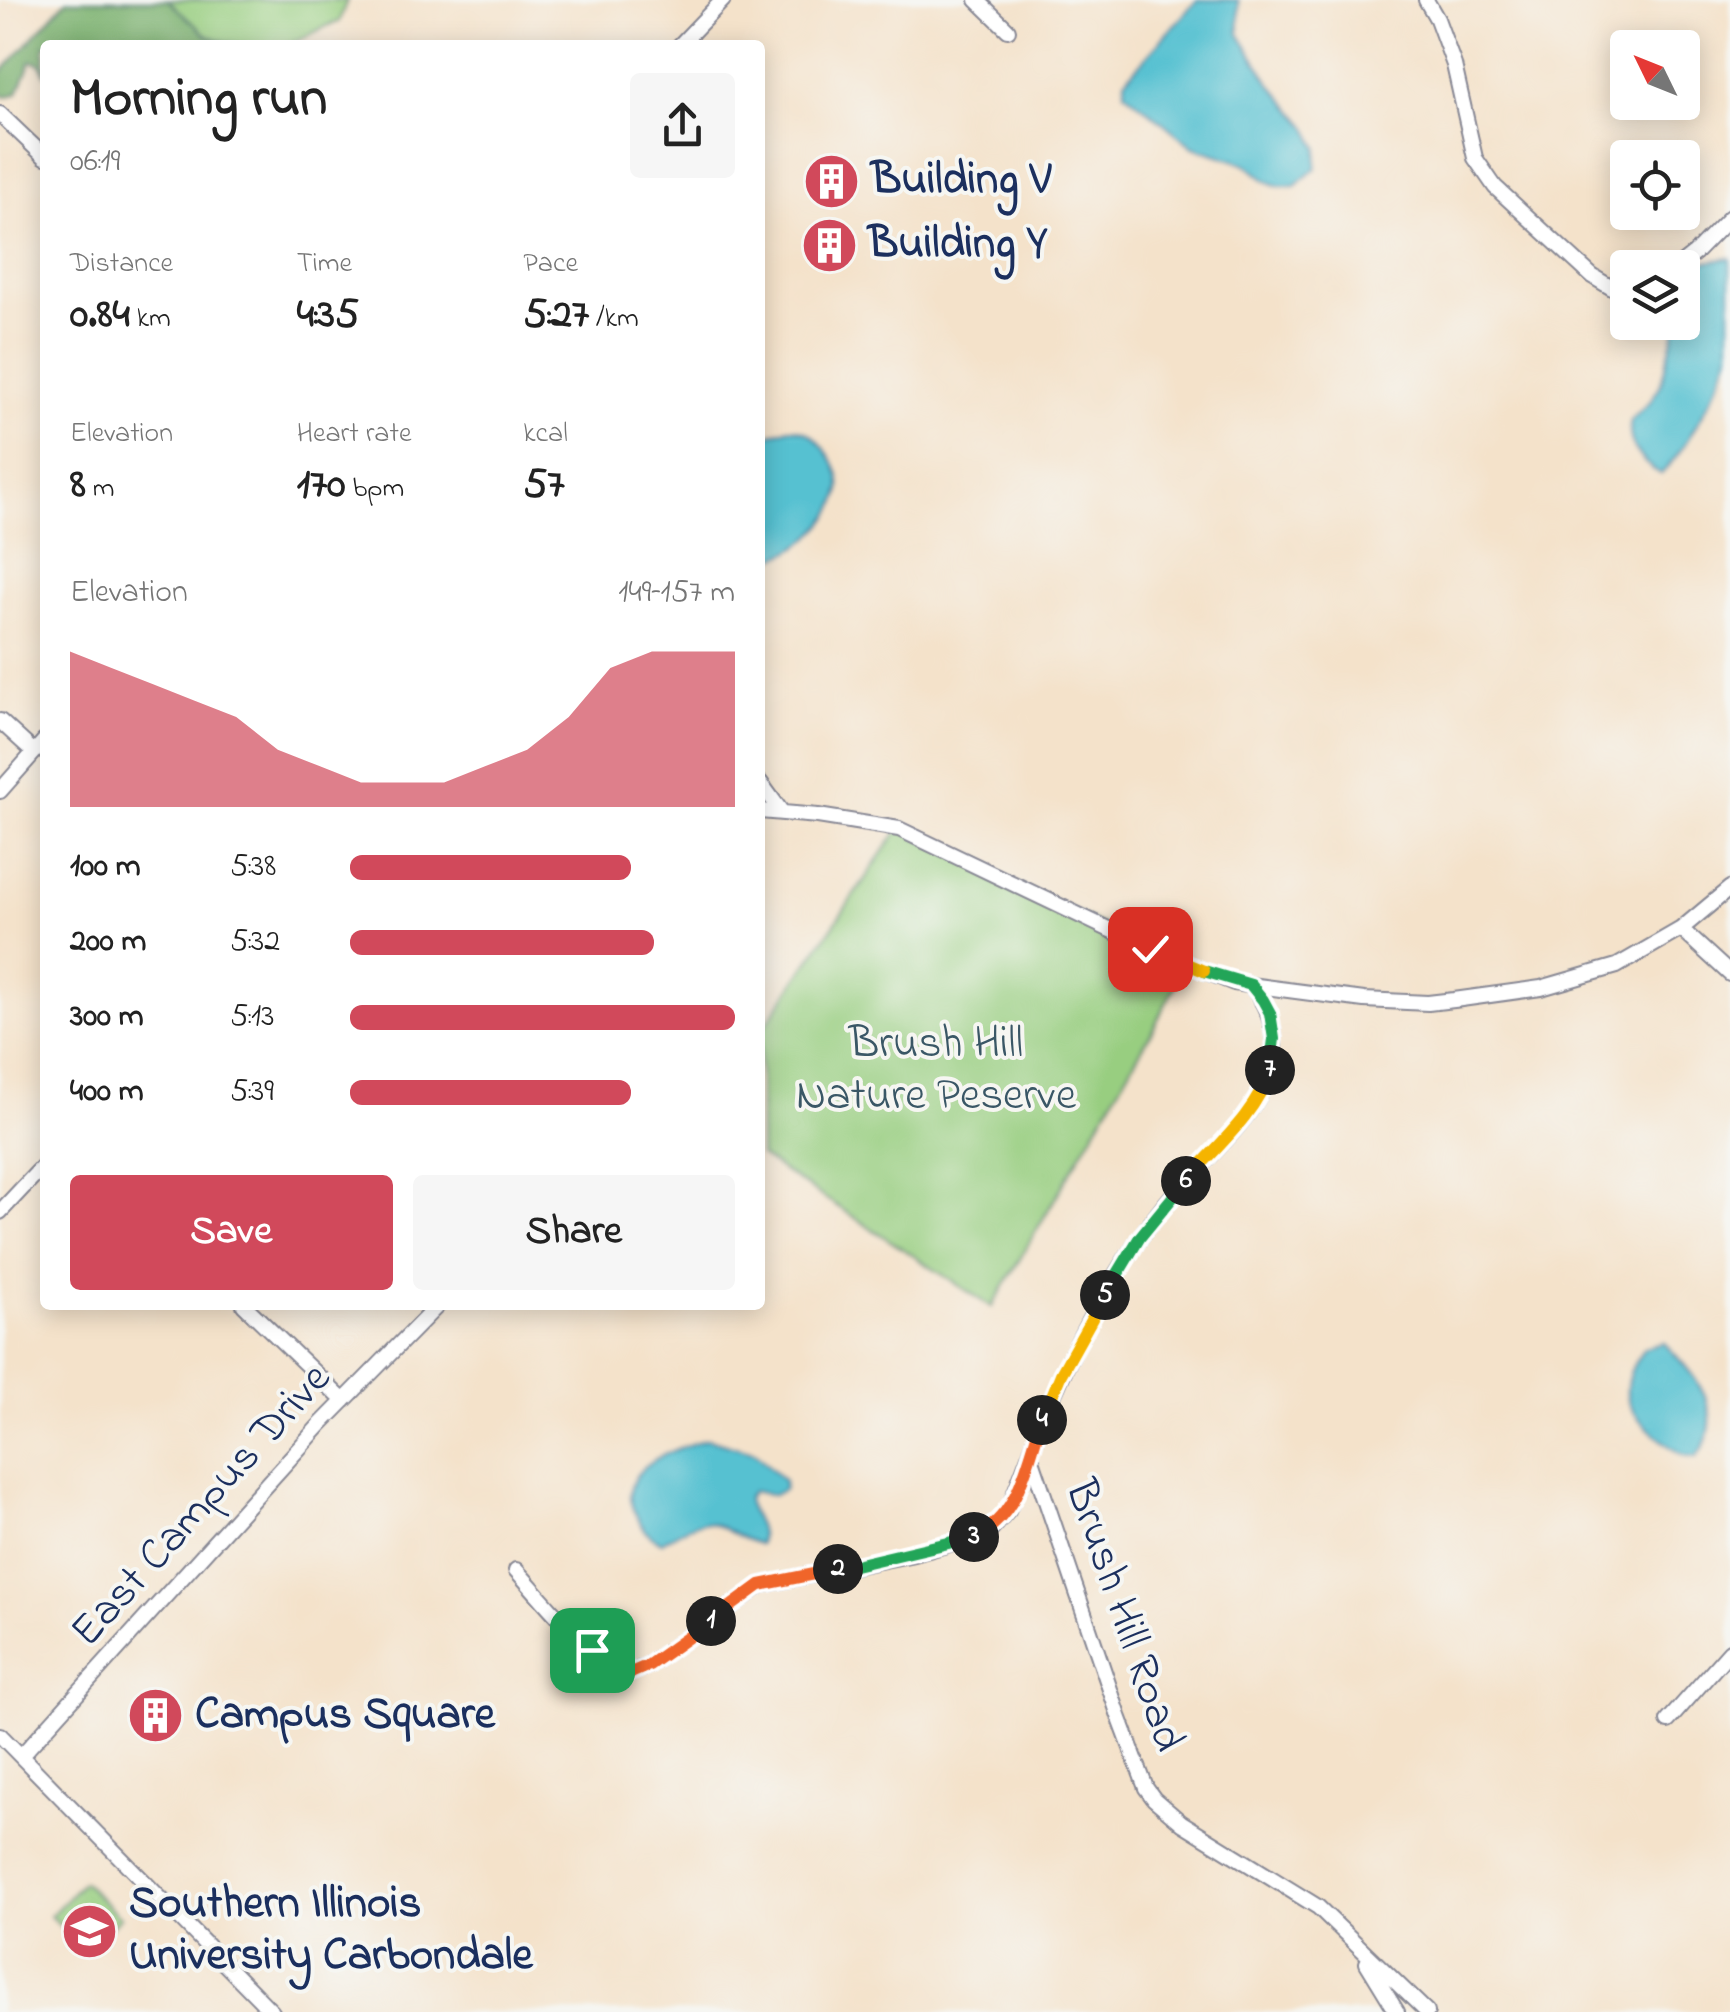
<!DOCTYPE html>
<meta charset="utf-8">
<style>
:root{--surface:#fff;--page:#f6f6f6;--text:#222;--muted:#767676;--accent:#d1495b}
body{margin:0;font-family:"Indie Flower",sans-serif;background:var(--page);color:var(--text);height:100vh;display:flex;flex-direction:column;font-size:38px;white-space:nowrap}
*{box-sizing:border-box;margin:0}
p{font-size:32px;color:var(--muted)}
.icon{flex:none;width:55px;height:55px;fill:none;stroke:currentColor;stroke-width:2;stroke-linecap:round;stroke-linejoin:round}
.map{position:relative;flex:1;overflow:hidden}
.sheet{position:absolute;left:40px;top:40px;width:725px;height:1270px;display:flex;flex-direction:column;background:var(--surface);border-radius:10px;box-shadow:0 5px 25px #0003}
.sheet>*{flex:none}
.needle{width:65px;rotate:313deg}
.fabs{position:absolute;left:1610px;top:30px;display:grid;gap:20px}
.fabs a{display:grid;place-items:center;width:90px;height:90px;border-radius:10px;background:var(--surface);box-shadow:0 5px 25px #0003;font-size:50px}
.pin{position:absolute;display:grid;place-items:center;width:85px;height:85px;color:#fff;margin:-42px;border-radius:20px;box-shadow:0 5px 15px #0006}
.km{position:absolute;width:50px;height:50px;margin:-25px;border-radius:50%;background:#222;color:#fff;font-size:28px;line-height:50px;text-align:center}
.round{display:grid;place-items:center;flex:none;width:105px;height:105px;border-radius:10px;background:var(--page)}
.headline{display:flex;align-items:center;justify-content:space-between;height:170px;padding:0 30px}
h1{font-size:55px;font-weight:700;line-height:75px}
.metrics{display:grid;grid-template-columns:repeat(3,1fr);gap:15px;height:170px;padding:10px 30px}
.metrics div{display:grid;align-content:center}
.metrics b{font-size:42px;font-weight:700}
.metrics small{font-size:28px;font-weight:400}
.metrics p{font-size:28px}
.chart{height:280px;padding:20px 30px}
.chart p{display:flex;justify-content:space-between}
.chart svg{width:100%;height:180px;margin-top:10px;fill:var(--accent);opacity:.7}
.action{display:flex;gap:20px;margin-top:auto;padding:20px 30px}
.action a{flex:1;height:115px;border-radius:10px;background:var(--accent);color:#fff;font-size:40px;font-weight:700;line-height:115px;text-align:center}
.action a+a{background:var(--page);color:var(--text)}
ul{padding:0 30px;list-style:none;font-size:32px}
li{display:grid;grid-template-columns:160px 120px 1fr;align-items:center;height:75px}
li i{height:25px;border-radius:12px;background:var(--accent)}
.map>svg:first-child{display:block}
</style>
<div class="map">
<svg width="1730" height="2012" viewBox="0 0 1730 2012">
<rect width="100%" height="100%" fill="#f6f6f2"/>
<filter id="ink" filterUnits="userSpaceOnUse"><feTurbulence type="fractalNoise" baseFrequency=".01" numOctaves="2"/><feDisplacementMap in="SourceGraphic" scale="20" xChannelSelector="R" yChannelSelector="G"/><feConvolveMatrix kernelMatrix="1 2 1 2 8 2 1 2 1" color-interpolation-filters="sRGB"/></filter>
<filter id="wash" filterUnits="userSpaceOnUse"><feTurbulence type="fractalNoise" baseFrequency=".0048" numOctaves="4" result="noise"/><feDisplacementMap in="SourceGraphic" scale="40" xChannelSelector="R" yChannelSelector="G"/><feGaussianBlur stdDeviation="2.25" result="paint"/><feColorMatrix in="noise" values="0 0 0 0 0 0 0 0 0 0 0 0 0 0 0 0 0 1.4 0 .05"/><feComposite in="paint" operator="in"/></filter>
<g filter="url(#wash)">
<rect width="100%" height="100%" fill="#f4e2ca"/>
<path fill="#98ce80" stroke="#5a7e6f" stroke-width="2.5" d="M168 0H347L339 22C320 26 307 40 288 44 278 46 267 45 256 45 214 45 195 31 168 0Z
M899 829 1186 964 1151 1033 992 1307 760 1156V1033Z
M83 1882 120 1917 86 1952 50 1916Z"/>
<path fill="#7ab16e" stroke="#4a7066" stroke-width="2.5" d="M67 0H168L206 35 230 45H158L152 41 133 45H45V75L40 63 31 61 18 93 5 97 0 93V74Z"/>
<path fill="#56c1d1" stroke="#387898" stroke-width="2.5" d="M1197 0H1238L1239 34 1270 83 1306 125 1318 147 1316 168 1295 186H1279L1266 181 1246 164 1193 147 1125 92V80Z
M1730 258C1730 286 1730 326 1730 352 1724 382 1683 453 1661 474 1640 463 1626 443 1631 420L1650 402 1660 386 1675 331 1671 323 1682 322 1683 278 1700 263Z
M789 428C805 429 812 433 822 446 832 458 842 474 840 490 836 523 791 559 760 561V438Z
M1664 1343C1697 1376 1730 1416 1696 1457 1681 1457 1673 1449 1662 1440 1625 1410 1614 1390 1644 1348Z
M708 1439 754 1452 784 1481V1489L774 1495 752 1491 747 1498C748 1515 765 1526 759 1544 707 1529 721 1505 662 1542 648 1536 642 1527 635 1513 612 1468 675 1448 708 1439Z"/>
</g>
<g filter="url(#ink)">
<g fill="none" stroke-linecap="round" stroke-linejoin="round">
<defs>
<path id="minor" d="M977 0 1008 30
M1426 0 1437 19 1454 65 1475 158 1495 187 1592 276 1612 288 1628 289
M680 45 723 0
M0 114 45 157
M1676 268 1695 253 1730 217
M0 721 34 752
M760 782 781 811
M0 791 45 740
M760 811 818 816 899 829 1150 949 1234 983 1364 1000 1428 1003 1454 1000 1541 988 1617 966 1681 929 1730 888
M1681 929 1730 974
M1251 985C1274 1013 1282 1049 1265 1084 1245 1129 1194 1168 1163 1207 1105 1280 1062 1367 1030 1454L1119 1716 1146 1788 1154 1799 1182 1823 1318 1907 1427 2012
M0 1212 45 1164
M244 1305 344 1401
M516 1570C545 1601 591 1663 633 1672L649 1665 761 1585 914 1554 974 1537 992 1529 1008 1511 1029 1456
M1668 1721 1730 1651
M0 1735 272 2012
M21 1756 321 1424 438 1305
M1367 1963 1397 2012"/>
</defs>
<use href="#minor" stroke="#888894" stroke-width="18"/>
<use href="#minor" stroke="#fff" stroke-width="14"/>
</g>
</g>
<g fill="none" stroke-linecap="round" stroke-linejoin="round" filter="url(#ink)">
<defs>
<path id="split-1" d="M592 1650 608 1662 633 1672 649 1665 711 1621"/>
<path id="split-2" d="M711 1621 760 1585 838 1569"/>
<path id="split-3" d="M838 1569 974 1537"/>
<path id="split-4" d="M974 1537C1020 1516 1026 1464 1042 1420"/>
<path id="split-5" d="M1042 1420 1061 1374 1105 1295"/>
<path id="split-6" d="M1105 1295 1140 1237 1186 1181"/>
<path id="split-7" d="M1186 1181C1215 1148 1257 1113 1270 1070"/>
<path id="split-8" d="M1204 971 1251 985 1263 1000 1270 1013 1274 1039 1270 1070"/>
<path id="split-9" d="M1150 949 1204 971"/>
</defs>
<use href="#split-1" stroke="#fff" stroke-width="20"/>
<use href="#split-2" stroke="#fff" stroke-width="20"/>
<use href="#split-3" stroke="#fff" stroke-width="20"/>
<use href="#split-4" stroke="#fff" stroke-width="20"/>
<use href="#split-5" stroke="#fff" stroke-width="20"/>
<use href="#split-6" stroke="#fff" stroke-width="20"/>
<use href="#split-7" stroke="#fff" stroke-width="20"/>
<use href="#split-8" stroke="#fff" stroke-width="20"/>
<use href="#split-9" stroke="#fff" stroke-width="20"/>
<use href="#split-1" stroke="#f0652b" stroke-width="12"/>
<use href="#split-2" stroke="#f0652b" stroke-width="12"/>
<use href="#split-3" stroke="#22a559" stroke-width="12"/>
<use href="#split-4" stroke="#f0652b" stroke-width="12"/>
<use href="#split-5" stroke="#f5b400" stroke-width="12"/>
<use href="#split-6" stroke="#22a559" stroke-width="12"/>
<use href="#split-7" stroke="#f5b400" stroke-width="12"/>
<use href="#split-8" stroke="#22a559" stroke-width="12"/>
<use href="#split-9" stroke="#f5b400" stroke-width="12"/>
</g>
<defs>
<symbol id="building-disc" viewBox="-11 -11 22 22"><circle r="9.5" fill="#d1495b" stroke="#f6f6f2"/><path d="M-4-6H4V6H1V3H-1V6H-4ZM-2.5-4.3h1.7v1.8h-1.7ZM.8-4.3h1.7v1.8H.8ZM-2.5-1h1.7V.8h-1.7ZM.8-1h1.7V.8H.8Z" fill="#fff"/></symbol>
<symbol id="university-disc" viewBox="-11 -11 22 22"><circle r="9.5" fill="#d1495b" stroke="#f6f6f2"/><path d="M0-5L7-2L0 1L-7-2ZM-4 1L0 2.5L4 1V4Q0 6-4 4Z" fill="#fff"/></symbol>
</defs>
<g fill-rule="evenodd">
<use href="#building-disc" x="800" y="150" width="63" height="63"/>
<use href="#building-disc" x="798" y="214" width="63" height="63"/>
<use href="#building-disc" x="124" y="1684" width="63" height="63"/>
<use href="#university-disc" x="58" y="1900" width="63" height="63"/>
</g>
<g text-anchor="middle" dominant-baseline="central" stroke-width="8" stroke-linejoin="round" paint-order="stroke">
<g font-size="45" font-weight="bold" fill="#1b2f5e" stroke="#f6f6f2" text-anchor="start">
<text x="871" y="181">Building V</text>
<text x="868" y="245">Building Y</text>
<text x="195" y="1716">Campus Square</text>
<text x="129" y="1905">Southern Illinois<tspan x="129" dy="52">University Carbondale</tspan></text>
</g>
<g font-size="45" fill="#3a5766" stroke="#f6f6f2">
<text x="936" y="1045">Brush Hill<tspan x="936" dy="52">Nature Peserve</tspan></text>
</g>
<g font-size="45" fill="#1b2f5e" stroke="#f6f6f2">
<text transform="translate(202 1506) rotate(-48)">East Campus Drive</text>
<text transform="translate(1123 1616) rotate(71)">Brush Hill Road</text>
</g>
</g>
</svg>
<div class="fabs">
<a><svg class="needle" viewBox="-14 -14 28 28"><path d="M0-13l5 13h-10z" fill="#e53935"/><path d="M0 13l5-13h-10z" fill="#767676"/></svg></a>
<a><svg class="icon" aria-label="locate" viewBox="0 0 24 24"><circle cx="12" cy="12" r="6"/><path d="M12 2v4M12 18v4M2 12h4M18 12h4"/></svg></a>
<a><svg class="icon" aria-label="layers" viewBox="0 0 24 24"><path d="M12 4l9 5-9 5-9-5zM3 14l9 5 9-5"/></svg></a>
</div>
<div class="pin" style="left:592px;top:1650px;background:#1e9e55"><svg class="icon" aria-label="arrive" viewBox="0 0 24 24"><path d="M6 21V4h12l-3 4 3 4H6"/></svg></div>
<div class="pin" style="left:1150px;top:949px;background:#d93025"><svg class="icon" aria-label="check" viewBox="0 0 24 24"><path d="M5 12l5 5 9-10"/></svg></div>
<b class="km" style="left:711px;top:1621px">1</b>
<b class="km" style="left:838px;top:1569px">2</b>
<b class="km" style="left:974px;top:1537px">3</b>
<b class="km" style="left:1042px;top:1420px">4</b>
<b class="km" style="left:1105px;top:1295px">5</b>
<b class="km" style="left:1186px;top:1181px">6</b>
<b class="km" style="left:1270px;top:1070px">7</b>
<section class="sheet">
<div class="headline"><div><h1>Morning run</h1><p>06:19</p></div><a class="round"><svg class="icon" aria-label="share" viewBox="0 0 24 24"><path d="M12 15V3M7 8l5-5 5 5M5 13v7h14v-7"/></svg></a></div>
<div class="metrics">
<div><p>Distance</p><b>0.84<small> km</small></b></div>
<div><p>Time</p><b>4:35</b></div>
<div><p>Pace</p><b>5:27<small> /km</small></b></div>
</div>
<div class="metrics">
<div><p>Elevation</p><b>8<small> m</small></b></div>
<div><p>Heart rate</p><b>170<small> bpm</small></b></div>
<div><p>kcal</p><b>57</b></div>
</div>
<div class="chart"><p><span>Elevation</span>149–157 m</p>
<svg viewBox="0 0 160 44" preserveAspectRatio="none"><path d="M0 44V6L10 10L20 14L30 18L40 22L50 30L60 34L70 38L80 38L90 38L100 34L110 30L120 22L130 10L140 6L150 6L160 6V44z"/></svg>
</div>
<ul>
<li><b>100 m</b>5:38<i style="width:73%"></i></li>
<li><b>200 m</b>5:32<i style="width:79%"></i></li>
<li><b>300 m</b>5:13<i style="width:100%"></i></li>
<li><b>400 m</b>5:39<i style="width:73%"></i></li>
</ul>
<div class="action"><a>Save</a><a>Share</a></div>
</section>
</div>
